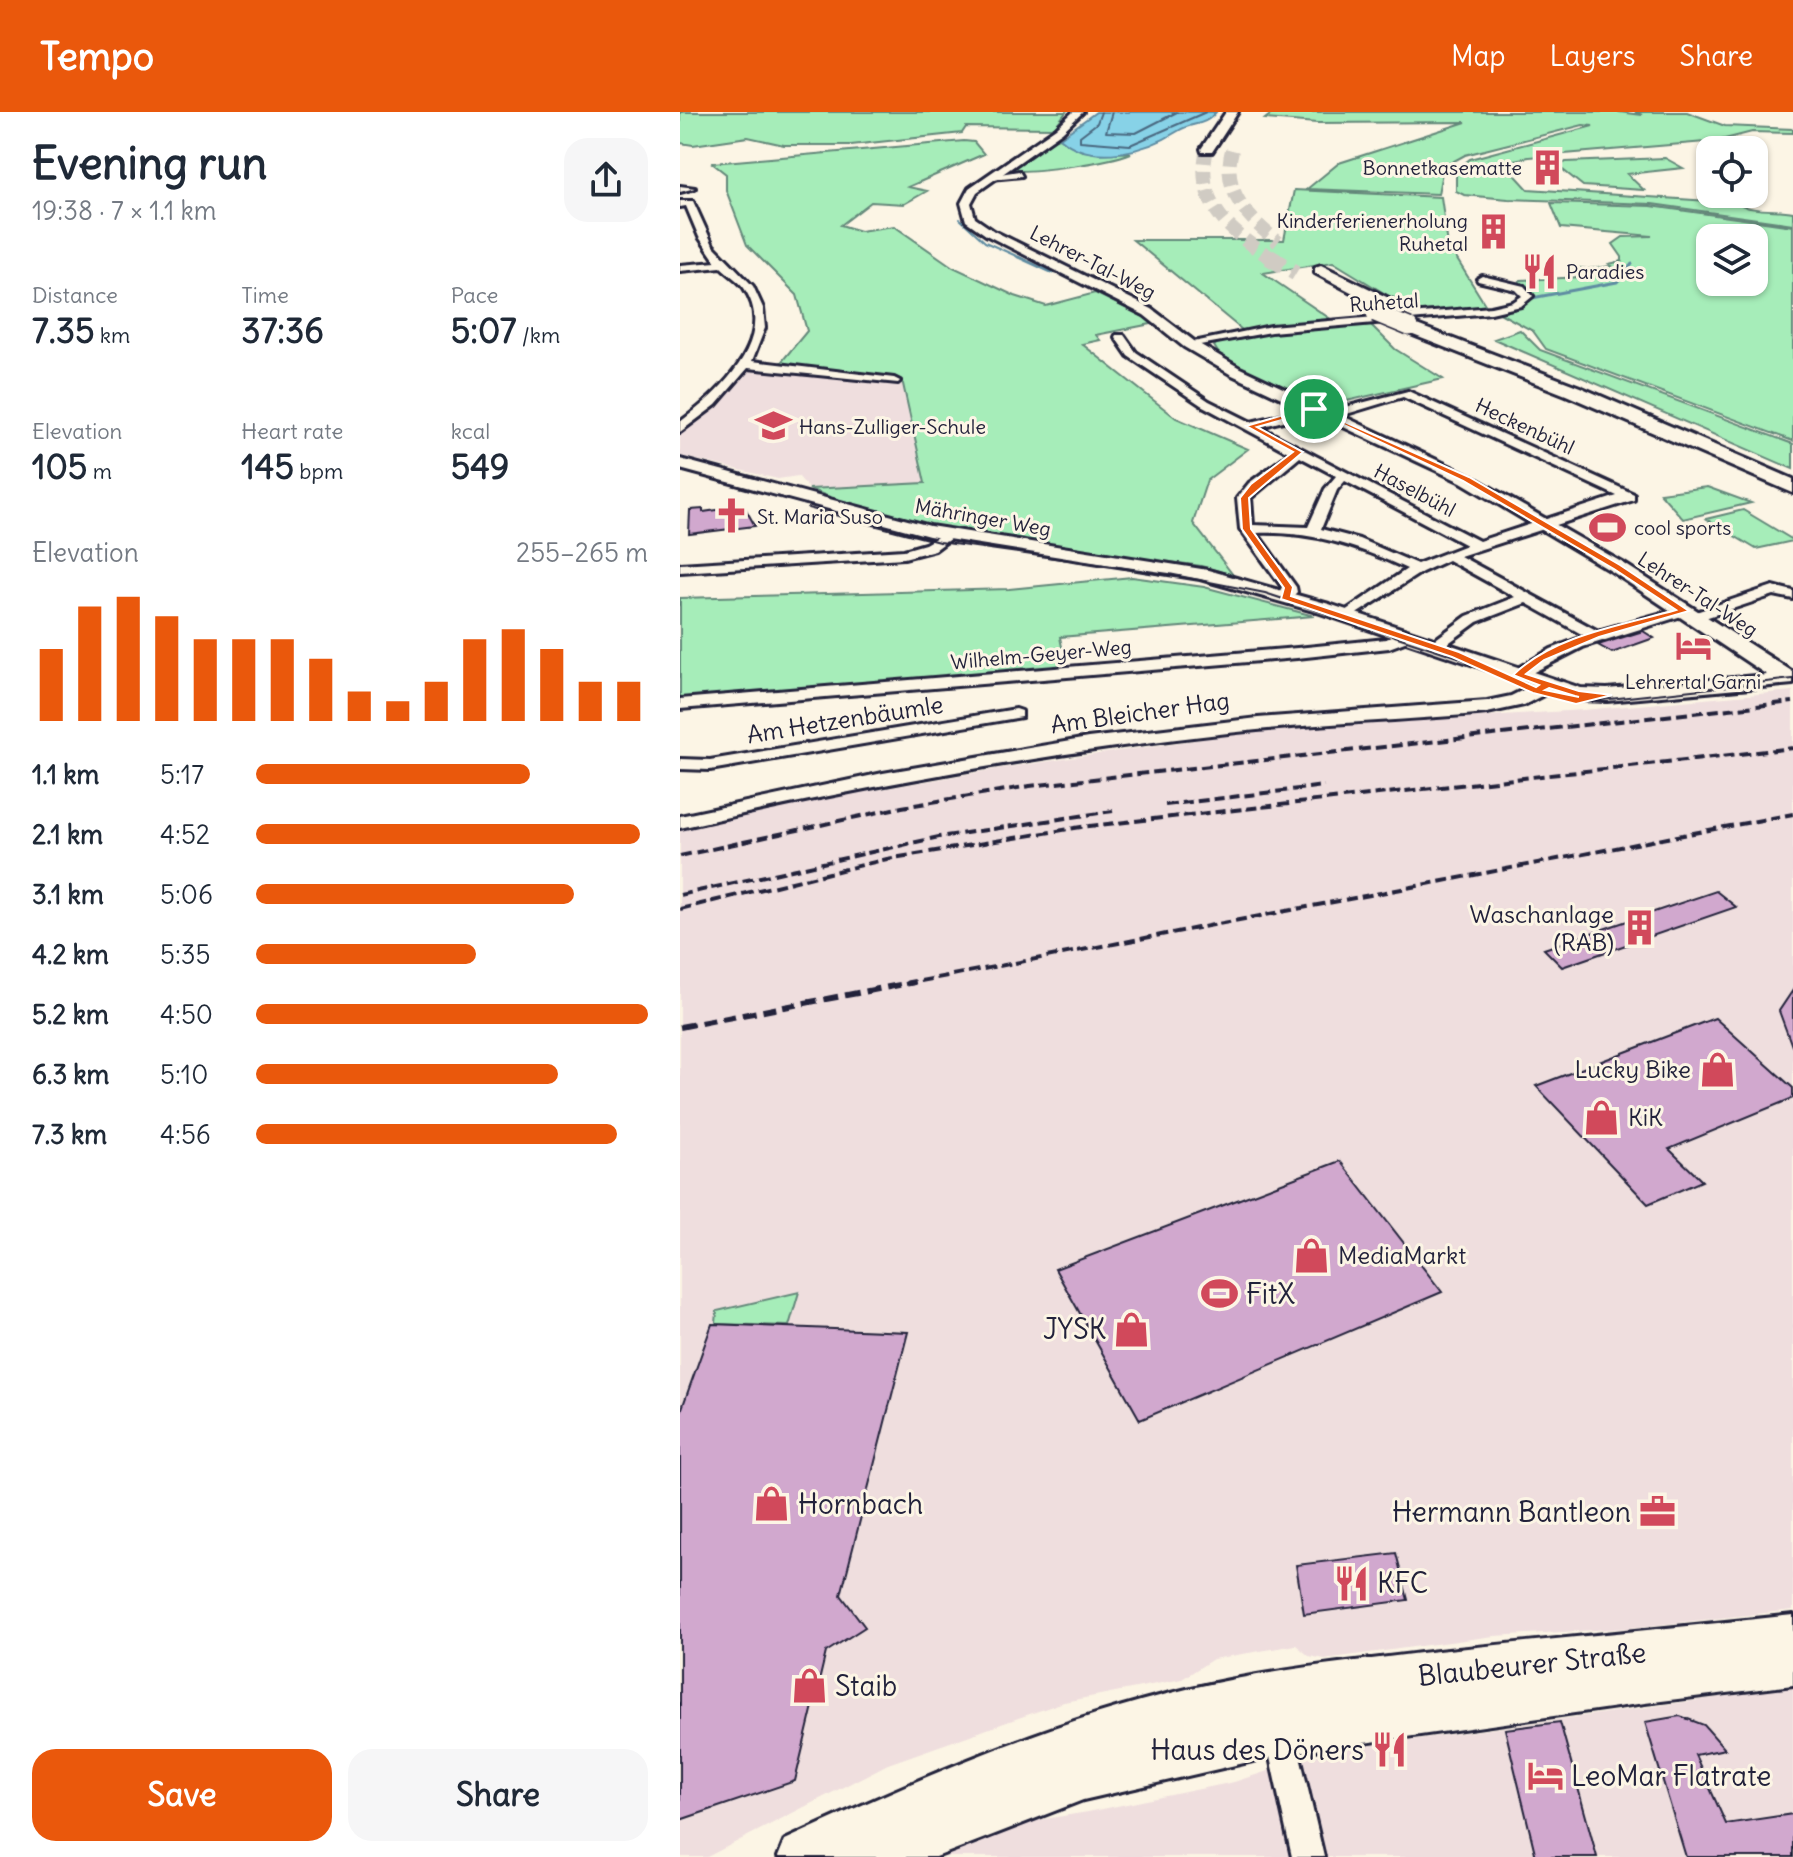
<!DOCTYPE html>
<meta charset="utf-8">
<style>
:root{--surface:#fff;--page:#f6f6f7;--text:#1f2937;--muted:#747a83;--accent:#ea580c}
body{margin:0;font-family:Delius,sans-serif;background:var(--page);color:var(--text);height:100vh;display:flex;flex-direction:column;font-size:30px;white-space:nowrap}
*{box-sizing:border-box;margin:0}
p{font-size:26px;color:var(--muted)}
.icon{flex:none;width:44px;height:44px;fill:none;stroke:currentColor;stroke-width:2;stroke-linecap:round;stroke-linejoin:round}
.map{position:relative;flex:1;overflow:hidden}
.details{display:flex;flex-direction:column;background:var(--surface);width:680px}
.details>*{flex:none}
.buttons{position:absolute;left:1016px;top:24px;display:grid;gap:16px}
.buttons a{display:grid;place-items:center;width:72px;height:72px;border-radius:16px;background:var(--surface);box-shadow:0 2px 6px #0004;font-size:40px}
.pin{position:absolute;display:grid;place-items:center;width:68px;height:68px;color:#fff;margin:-34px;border:4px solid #fff;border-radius:50%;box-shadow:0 2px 8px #0007}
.round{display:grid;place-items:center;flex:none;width:84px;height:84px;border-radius:24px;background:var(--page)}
.head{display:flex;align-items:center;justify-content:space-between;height:136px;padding:0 32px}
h1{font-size:44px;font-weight:800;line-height:60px}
.metrics{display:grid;grid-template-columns:repeat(3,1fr);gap:12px;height:136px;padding:8px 32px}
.metrics div{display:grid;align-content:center}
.metrics b{font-size:34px;font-weight:800}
.metrics small{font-size:22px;font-weight:400}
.metrics p{font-size:22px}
.chart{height:224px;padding:16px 32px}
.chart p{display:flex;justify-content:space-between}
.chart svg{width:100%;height:144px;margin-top:8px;stroke:var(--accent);stroke-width:6}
.button{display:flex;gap:16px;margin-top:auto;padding:16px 32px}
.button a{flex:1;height:92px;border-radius:24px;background:var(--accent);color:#fff;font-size:32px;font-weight:800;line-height:92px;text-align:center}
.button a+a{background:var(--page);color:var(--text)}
ul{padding:0 32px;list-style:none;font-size:26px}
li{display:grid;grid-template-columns:128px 96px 1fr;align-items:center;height:60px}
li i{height:20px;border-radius:10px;background:var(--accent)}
header{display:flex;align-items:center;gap:48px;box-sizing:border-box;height:112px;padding:0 40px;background:var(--accent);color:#fff}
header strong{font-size:38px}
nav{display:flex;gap:44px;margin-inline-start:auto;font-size:28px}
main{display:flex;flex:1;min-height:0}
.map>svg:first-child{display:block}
</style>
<header>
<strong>Tempo</strong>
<nav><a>Map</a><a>Layers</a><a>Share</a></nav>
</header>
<main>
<section class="details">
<div class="head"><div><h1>Evening run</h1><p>19:38 · 7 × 1.1 km</p></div><a class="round"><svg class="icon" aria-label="share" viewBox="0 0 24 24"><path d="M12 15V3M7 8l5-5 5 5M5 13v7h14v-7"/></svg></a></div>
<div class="metrics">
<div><p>Distance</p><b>7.35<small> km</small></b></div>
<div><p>Time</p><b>37:36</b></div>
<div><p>Pace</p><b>5:07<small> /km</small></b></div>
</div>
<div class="metrics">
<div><p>Elevation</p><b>105<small> m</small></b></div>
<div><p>Heart rate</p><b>145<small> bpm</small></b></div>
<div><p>kcal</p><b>549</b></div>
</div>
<div class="chart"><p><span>Elevation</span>255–265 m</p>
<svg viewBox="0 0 160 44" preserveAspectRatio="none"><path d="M5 44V22M15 44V9M25 44V6M35 44V12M45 44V19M55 44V19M65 44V19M75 44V25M85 44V35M95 44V38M105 44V32M115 44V19M125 44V16M135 44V22M145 44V32M155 44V32"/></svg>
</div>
<ul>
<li><b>1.1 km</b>5:17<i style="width:70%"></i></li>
<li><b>2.1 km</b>4:52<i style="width:98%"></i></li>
<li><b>3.1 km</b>5:06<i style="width:81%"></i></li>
<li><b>4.2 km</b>5:35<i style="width:56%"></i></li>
<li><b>5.2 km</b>4:50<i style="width:100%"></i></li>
<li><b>6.3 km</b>5:10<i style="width:77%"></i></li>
<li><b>7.3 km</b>4:56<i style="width:92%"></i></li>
</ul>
<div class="button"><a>Save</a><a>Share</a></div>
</section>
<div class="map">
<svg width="1113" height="1745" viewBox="0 0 1113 1745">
<rect width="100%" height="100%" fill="#fcf5e5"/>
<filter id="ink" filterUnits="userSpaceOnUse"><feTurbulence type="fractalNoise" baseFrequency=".0125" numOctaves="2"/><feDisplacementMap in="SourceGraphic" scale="16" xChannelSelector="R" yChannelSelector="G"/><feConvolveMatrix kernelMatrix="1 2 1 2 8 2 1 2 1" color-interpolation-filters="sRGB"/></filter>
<g filter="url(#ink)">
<path fill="#efdede" d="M70 254 223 272 246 371 129 377 118 364 98 367 0 344V321L21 307 44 286Z
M1113 579V1498L950 1516 814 1524 645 1547 629 1544 616 1533 533 1547 502 1567 384 1590 208 1652 27 1745H0V717L87 697 322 656 591 617 903 598Z
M1113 1575V1745H258L352 1709 408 1700 554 1670 650 1639Z"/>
<path fill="#a6edb9" stroke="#64887a" stroke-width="2" fill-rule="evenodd" d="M0 0H386L374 16 286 15 282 21 171 33H104L68 25 13 33 0 31Z
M594 0H939L962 3 955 0H1007L1045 14 1113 17V21L1072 20 1037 29 849 45 829 49 826 53 848 77 1059 91C1068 100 1098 97 1113 100V112L972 92 828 87 784 83 776 79V58L790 47 913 14 903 13 785 43 763 55 758 82 627 77 659 51 786 10 637 11 585 7Z
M380 26 402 39 451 41C430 50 349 62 326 58L373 27Z
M284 29 294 30 304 42 228 75 247 79 224 92 191 90 161 113 180 119 214 114 273 155 335 184 366 194 415 181 476 211 416 223 420 228 402 232 496 306 568 337 527 368 513 411 553 463 521 454C390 436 252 428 129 377L245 371 223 272 219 268 98 254 127 219 117 183 67 133 46 78V62L32 51Z
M985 46 1003 56 947 62 964 78 903 74 878 54 886 50Z
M614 78 761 85 768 133 806 194 740 203 653 150 583 161 652 208 567 222 453 128H604Z
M871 91 971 94 1113 114V329L866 237 853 219 816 199 841 193 851 187 849 177 837 172 841 168 905 165 892 155 908 157 932 154 929 152 942 149V145L933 132 943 125 972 124 881 116ZM1030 126H1074V170H1030Z
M689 211 715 237 763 267 636 296 559 258 541 245 534 234C552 217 659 214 689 211Z
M840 218 860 238 1113 332V357L814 227Z
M1027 375 1071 391 1003 407 980 381Z
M1063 398 1113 428V429L1076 437 1026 407Z
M452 465 524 475 634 504 380 525 386 555 0 587V486L329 477Z
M119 1180 109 1214 36 1212 37 1199Z"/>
<path fill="#87d2e7" stroke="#5f8ca2" stroke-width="2" d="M416 0H536C523 16 513 9 498 19 467 39 412 55 380 26Z"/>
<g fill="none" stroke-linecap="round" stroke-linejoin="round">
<path stroke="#4a6880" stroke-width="2" d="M421 0 417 11 400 24V29L450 33 526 0
M432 0 426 20 456 21 497 0"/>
<path stroke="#5f8ca2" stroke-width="2" d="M280 107 305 130 343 147"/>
<path stroke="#5f8ca2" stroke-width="3" d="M338 145 373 161
M852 186 937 170 952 152"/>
</g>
<path fill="#d1a8ce" stroke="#22223b" stroke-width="2" d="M64 394 75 414 9 422 10 398 23 397V400Z
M963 519 974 526 932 541 918 533Z
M1036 779 1056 795 882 855 864 837Z
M1113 878V934H1112L1099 899Z
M1035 906 1113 976V986L989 1037 1022 1069 968 1092 856 974Z
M660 1049 762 1180 460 1308 375 1157Z
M32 1212 228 1220 161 1483 185 1515 146 1540 115 1669 0 1708V1302Z
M716 1441 728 1488 624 1502 616 1453Z
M1000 1604 1024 1613 1045 1637 1015 1643 1046 1712 1113 1702V1745H1006L965 1610Z
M880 1610 917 1745H856L825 1617Z"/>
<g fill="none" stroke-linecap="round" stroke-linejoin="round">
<path stroke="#d0cbc3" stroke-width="14" stroke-dasharray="14 7" stroke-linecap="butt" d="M527 37C514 92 550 120 593 147
M552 38C541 79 568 106 598 130"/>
<path stroke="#d0cbc3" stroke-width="17" stroke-dasharray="17 9" stroke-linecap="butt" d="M589 145 616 161"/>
<defs>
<path id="minor" d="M339 59 342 64 311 67 307 64Z
M0 74 15 76 0 80Z
M0 89H13L33 133 73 174 83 196 85 216 72 249 214 266 220 269 218 271 68 256 36 293 0 320V310C37 283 99 227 64 176 58 168 48 162 41 155L0 159V153L36 150 19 125 6 94 0 95Z
M802 164 844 174 853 184 841 194 811 201 591 220 509 235 504 232 591 214 811 195 833 190 842 184 836 178 798 169 797 167Z
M436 223H444L456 240 529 289 571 310 638 294V300L580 315 799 429 937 384 723 285 650 307 644 303 646 300 728 279 954 382V388L780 444 918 519 1004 495 1009 496 1010 502 1093 474 1113 479V487L1094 483 1019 508H1009L1008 502 903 535 838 568 832 566V560L871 537 905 524 846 491 797 510 759 538H749V532L787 504 835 485 768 448 742 460 667 508 660 504 662 501 727 457C678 434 631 419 577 421L616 475 617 480 609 488H599L597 485 602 475 560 417 557 386 569 371 610 341 521 293 448 244 435 225ZM620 345 656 364 645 377 628 415 573 413 571 386ZM665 369 786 433 737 452 679 427 641 417 657 378Z
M268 419 275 423 255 438 224 446 0 460V452L224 438 245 432Z
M725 520 730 522V528L709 536 617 546 0 597V587L617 536 706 527Z
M336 597 342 599V605L30 658 0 657V647L30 648Z
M599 1603 610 1607 614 1618 644 1745H612L584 1618 588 1607Z"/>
<path id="tertiary" d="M393 0H403L382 20 297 80 291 91 295 106 314 119 472 197 514 229 560 256 791 364 943 451 1113 560V572L927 589 899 588 871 579 844 593 807 601C721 609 634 611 548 621 363 641 181 675 0 716V704L203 661 408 626 578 606 807 589 831 584 853 573 637 500 520 467 249 424 0 357V347L250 414 528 458 649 492 901 576 927 577 1087 563 931 459 781 370 550 262 504 235 464 203 306 123 286 109 281 91 289 76 376 16Z"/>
<path id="primary" d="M1113 1503V1573L965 1591 599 1643 403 1688 256 1745H98L105 1728C235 1668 367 1610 507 1577 589 1558 674 1549 758 1539 876 1526 995 1516 1113 1503Z"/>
<path id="trunk" d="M546 0H558L532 40H522L521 37Z
M641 153 727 195 729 199 721 204 715 203 635 161V155Z
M729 210 900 275 1113 367V381L886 283 723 219 720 215Z"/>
</defs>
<use href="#minor" stroke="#22223b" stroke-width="6"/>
<use href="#tertiary" stroke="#22223b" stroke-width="6"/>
<use href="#primary" stroke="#22223b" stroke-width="6"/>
<use href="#trunk" stroke="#22223b" stroke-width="6"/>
<use href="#minor" fill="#fcf5e5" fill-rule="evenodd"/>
<use href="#tertiary" fill="#fcf5e5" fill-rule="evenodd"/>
<use href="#primary" fill="#fcf5e5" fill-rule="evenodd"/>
<use href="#trunk" fill="#fcf5e5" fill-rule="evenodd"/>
<path stroke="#22223b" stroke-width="2" d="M128 396 259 430 489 462 585 481 778 545 866 584 911 589 1113 567"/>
<path stroke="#22223b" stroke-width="4" stroke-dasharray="11 5" stroke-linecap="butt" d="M485 693 644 674
M0 744 222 695 350 674 1113 590
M0 783 259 725 433 699
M0 797 207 747 401 715 1113 636
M225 872 1113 702"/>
<path stroke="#22223b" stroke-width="6" stroke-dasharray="14 7" stroke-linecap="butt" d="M0 915 235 870"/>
<defs>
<path id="trunk-bridge" d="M695 201 729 215"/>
</defs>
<use href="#trunk-bridge" stroke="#22223b" stroke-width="20" stroke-linecap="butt"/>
<use href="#trunk-bridge" stroke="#fcf5e5" stroke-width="17"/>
</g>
</g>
<path fill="#ea580c" stroke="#fff" stroke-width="2" fill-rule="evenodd" d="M631 295 789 365 940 453 1009 499 919 525 864 548 846 562 899 579 932 583 896 592 853 581 772 545 601 487 604 476 562 417 560 386 571 372 613 340 566 314ZM634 299 783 369 934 457 996 498C943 513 874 523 833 563L859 573 856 575 779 540 611 484 613 475 571 417 569 386 623 340 577 315ZM869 576 895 584 899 585 865 578Z"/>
<defs>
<symbol id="building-bare" viewBox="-9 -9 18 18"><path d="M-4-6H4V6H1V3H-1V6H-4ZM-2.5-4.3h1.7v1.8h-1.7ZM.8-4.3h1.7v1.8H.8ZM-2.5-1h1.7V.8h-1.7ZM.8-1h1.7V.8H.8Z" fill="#d1495b" stroke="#fcf5e5" stroke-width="2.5" paint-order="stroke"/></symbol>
<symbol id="restaurant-bare" viewBox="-9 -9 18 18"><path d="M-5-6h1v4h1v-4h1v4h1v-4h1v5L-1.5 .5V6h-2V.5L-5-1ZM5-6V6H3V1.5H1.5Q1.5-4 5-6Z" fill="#d1495b" stroke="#fcf5e5" stroke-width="2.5" paint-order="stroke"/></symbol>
<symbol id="school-bare" viewBox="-9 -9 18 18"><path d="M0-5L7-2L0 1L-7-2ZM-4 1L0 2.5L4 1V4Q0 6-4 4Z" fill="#d1495b" stroke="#fcf5e5" stroke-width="2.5" paint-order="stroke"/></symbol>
<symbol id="church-bare" viewBox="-9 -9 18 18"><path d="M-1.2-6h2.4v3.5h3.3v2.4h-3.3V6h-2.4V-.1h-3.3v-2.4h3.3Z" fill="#d1495b" stroke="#fcf5e5" stroke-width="2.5" paint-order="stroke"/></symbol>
<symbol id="stadium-bare" viewBox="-9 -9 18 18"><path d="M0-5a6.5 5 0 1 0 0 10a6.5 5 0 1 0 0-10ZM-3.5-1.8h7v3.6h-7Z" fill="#d1495b" stroke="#fcf5e5" stroke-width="2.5" paint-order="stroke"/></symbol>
<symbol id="hotel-bare" viewBox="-9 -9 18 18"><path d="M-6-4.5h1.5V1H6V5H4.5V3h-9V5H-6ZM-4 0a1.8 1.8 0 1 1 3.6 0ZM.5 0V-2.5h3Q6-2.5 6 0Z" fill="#d1495b" stroke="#fcf5e5" stroke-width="2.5" paint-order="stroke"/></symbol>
<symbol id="shop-bare" viewBox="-9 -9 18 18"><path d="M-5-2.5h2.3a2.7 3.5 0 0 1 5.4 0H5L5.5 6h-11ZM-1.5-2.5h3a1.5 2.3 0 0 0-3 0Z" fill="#d1495b" stroke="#fcf5e5" stroke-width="2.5" paint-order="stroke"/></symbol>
<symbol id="office-bare" viewBox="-9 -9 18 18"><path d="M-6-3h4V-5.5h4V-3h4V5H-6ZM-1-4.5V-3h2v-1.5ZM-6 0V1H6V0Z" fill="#d1495b" stroke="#fcf5e5" stroke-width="2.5" paint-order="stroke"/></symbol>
</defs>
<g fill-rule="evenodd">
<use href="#building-bare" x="842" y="30" width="51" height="51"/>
<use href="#building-bare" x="788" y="94" width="51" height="51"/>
<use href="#restaurant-bare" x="834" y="134" width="51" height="51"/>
<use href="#school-bare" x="68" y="288" width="51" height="51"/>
<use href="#church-bare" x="26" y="378" width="51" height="51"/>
<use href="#stadium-bare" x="902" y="390" width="51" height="51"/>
<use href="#hotel-bare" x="988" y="508" width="51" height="51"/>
<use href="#building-bare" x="934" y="790" width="51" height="51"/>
<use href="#shop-bare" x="1012" y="932" width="51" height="51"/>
<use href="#shop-bare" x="896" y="980" width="51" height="51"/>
<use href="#shop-bare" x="606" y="1118" width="51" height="51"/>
<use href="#stadium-bare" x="514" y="1156" width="51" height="51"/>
<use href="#shop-bare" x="426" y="1192" width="51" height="51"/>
<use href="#shop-bare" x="66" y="1366" width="51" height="51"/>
<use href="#office-bare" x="952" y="1374" width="51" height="51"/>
<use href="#restaurant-bare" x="646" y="1446" width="51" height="51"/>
<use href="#shop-bare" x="104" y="1548" width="51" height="51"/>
<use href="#restaurant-bare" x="684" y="1612" width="51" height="51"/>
<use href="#hotel-bare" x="840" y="1638" width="51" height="51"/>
</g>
<g text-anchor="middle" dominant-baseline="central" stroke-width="6" stroke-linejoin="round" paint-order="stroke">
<g font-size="20" fill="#22223b" stroke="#fcf5e5" text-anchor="start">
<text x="842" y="55" text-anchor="end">Bonnetkasematte</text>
<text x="788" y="108" text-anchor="end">Kinderferienerholung<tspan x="788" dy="23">Ruhetal</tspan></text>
<text x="886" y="159">Paradies</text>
<text x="119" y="314">Hans-Zulliger-Schule</text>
<text x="77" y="404">St. Maria Suso</text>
<text x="954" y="415">cool sports</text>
<text x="1013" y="569" text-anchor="middle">Lehrertal Garni</text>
</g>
<g font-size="20" fill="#22223b" stroke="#fcf5e5">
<text transform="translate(413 150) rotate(27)">Lehrer-Tal-Weg</text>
<text transform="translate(704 190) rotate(-4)">Ruhetal</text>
<text transform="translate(845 314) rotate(25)">Heckenbühl</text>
<text transform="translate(735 378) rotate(28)">Haselbühl</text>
<text transform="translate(303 405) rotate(10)">Mähringer Weg</text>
<text transform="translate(1018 482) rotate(33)">Lehrer-Tal-Weg</text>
<text transform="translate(361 542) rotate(-5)">Wilhelm-Geyer-Weg</text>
</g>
<g font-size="24" fill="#22223b" stroke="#fcf5e5">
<text transform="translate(460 600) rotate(-8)">Am Bleicher Hag</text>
<text transform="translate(165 607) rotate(-9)">Am Hetzenbäumle</text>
</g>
<g font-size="24" fill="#22223b" stroke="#fcf5e5" text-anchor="end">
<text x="934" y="802">Waschanlage<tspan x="934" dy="28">(RAB)</tspan></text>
<text x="1011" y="957">Lucky Bike</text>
<text x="948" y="1005" text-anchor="start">KiK</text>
<text x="658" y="1143" text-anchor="start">MediaMarkt</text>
</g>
<g font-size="28" fill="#22223b" stroke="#fcf5e5" text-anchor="start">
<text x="566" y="1182">FitX</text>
<text x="426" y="1217" text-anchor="end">JYSK</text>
<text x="118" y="1392">Hornbach</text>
<text x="951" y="1400" text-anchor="end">Hermann Bantleon</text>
<text x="697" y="1471">KFC</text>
<text x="155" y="1574">Staib</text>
<text x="684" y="1638" text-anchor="end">Haus des Döners</text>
<text x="891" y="1664">LeoMar Flatrate</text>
</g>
<g font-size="28" fill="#22223b" stroke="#fcf5e5">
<text transform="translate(852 1552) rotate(-6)">Blaubeurer Straße</text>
</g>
</g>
</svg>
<div class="buttons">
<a><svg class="icon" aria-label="locate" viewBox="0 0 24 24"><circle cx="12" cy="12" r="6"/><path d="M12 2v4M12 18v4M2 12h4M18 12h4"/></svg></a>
<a><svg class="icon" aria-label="layers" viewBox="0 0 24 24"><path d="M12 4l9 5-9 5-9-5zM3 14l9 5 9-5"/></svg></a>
</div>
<div class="pin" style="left:634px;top:297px;background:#1e9e55"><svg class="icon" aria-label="arrive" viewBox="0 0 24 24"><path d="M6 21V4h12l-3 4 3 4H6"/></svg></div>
</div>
</main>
